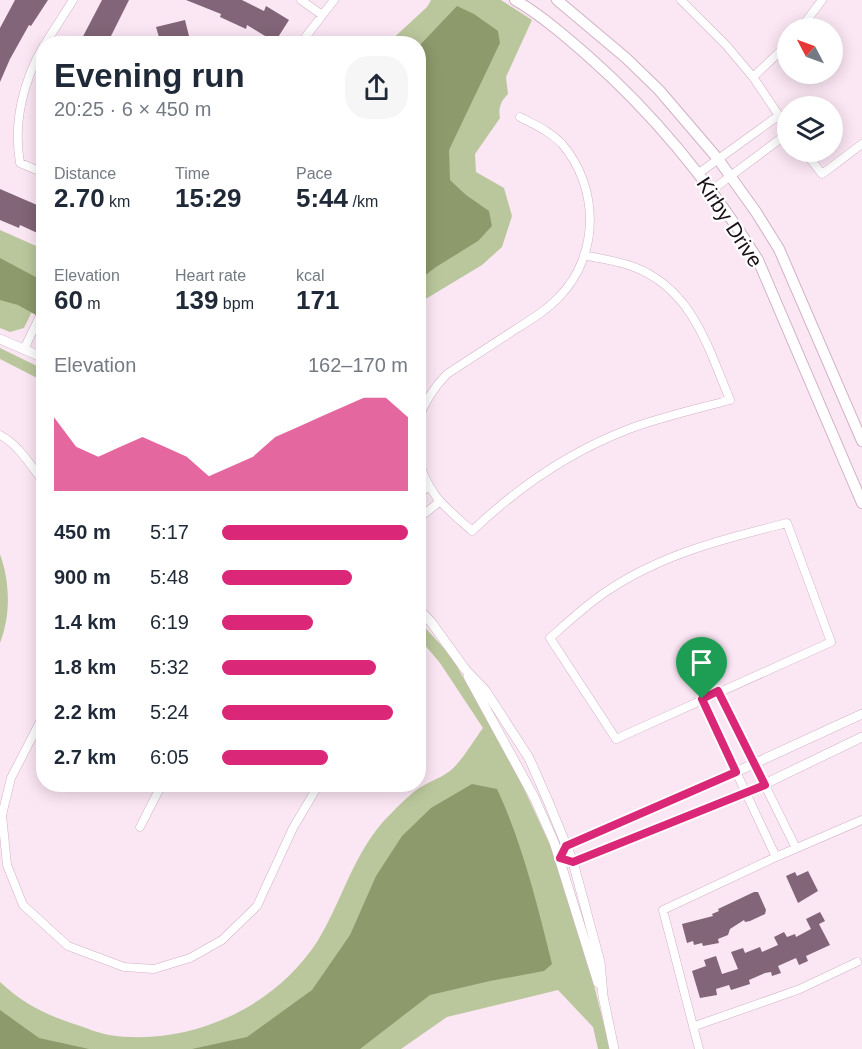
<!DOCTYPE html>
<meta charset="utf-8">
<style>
:root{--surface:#fff;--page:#f6f6f7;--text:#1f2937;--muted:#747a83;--accent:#db2777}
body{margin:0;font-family:Helvetica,sans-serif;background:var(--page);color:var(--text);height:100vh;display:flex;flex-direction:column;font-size:22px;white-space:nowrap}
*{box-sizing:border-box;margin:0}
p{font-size:20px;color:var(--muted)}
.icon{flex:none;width:33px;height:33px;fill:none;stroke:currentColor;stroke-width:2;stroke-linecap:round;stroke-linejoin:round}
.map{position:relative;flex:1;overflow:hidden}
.details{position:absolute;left:36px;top:36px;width:390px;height:756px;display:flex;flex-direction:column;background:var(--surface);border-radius:24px;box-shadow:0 3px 15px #0003}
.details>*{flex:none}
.needle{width:39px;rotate:311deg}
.buttons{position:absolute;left:777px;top:18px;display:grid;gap:12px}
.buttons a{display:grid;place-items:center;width:66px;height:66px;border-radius:50%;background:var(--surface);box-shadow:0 3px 15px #0003;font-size:30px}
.pin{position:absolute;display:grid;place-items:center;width:51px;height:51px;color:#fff;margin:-62px -26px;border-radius:50% 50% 50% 0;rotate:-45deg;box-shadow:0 0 6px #0007}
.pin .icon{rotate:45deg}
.round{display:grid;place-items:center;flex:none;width:63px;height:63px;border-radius:24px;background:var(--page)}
.overview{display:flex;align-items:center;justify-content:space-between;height:102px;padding:0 18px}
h1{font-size:33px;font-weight:700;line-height:45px}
.metrics{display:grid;grid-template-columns:repeat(3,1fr);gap:9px;height:102px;padding:6px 18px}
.metrics div{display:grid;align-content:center}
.metrics b{font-size:26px;font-weight:700}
.metrics small{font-size:16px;font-weight:400}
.metrics p{font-size:16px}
.chart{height:168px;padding:12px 18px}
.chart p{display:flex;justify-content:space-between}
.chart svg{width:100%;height:108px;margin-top:6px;fill:var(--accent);opacity:.7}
ul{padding:0 18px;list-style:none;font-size:20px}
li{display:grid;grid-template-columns:96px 72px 1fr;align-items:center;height:45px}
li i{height:15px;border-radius:8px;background:var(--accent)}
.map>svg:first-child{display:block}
</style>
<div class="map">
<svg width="862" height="1049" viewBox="0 0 862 1049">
<rect width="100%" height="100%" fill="#fbe7f4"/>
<path fill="#bac79c" d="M431 0H501L532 20 506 77 508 94C501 101 498 108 500 118L475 154 476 172 504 188 512 216 502 247 482 265 419 303 418 44H387L427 7Z
M0 230 43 249V289L24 328 10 332 0 328Z
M0 348 43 369V381L0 359Z
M0 554C10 582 11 615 0 643Z
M419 621 451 656 512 763 551 847 593 981 610 1049H598L593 1027 558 990 447 1017 401 1049H0V982C24 1004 44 1014 74 1024 85 1027 97 1033 109 1035 188 1047 273 1009 317 942 341 903 352 858 382 823 392 812 404 800 415 791 425 783 439 779 450 771 462 761 474 740 483 728L440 663 419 638Z"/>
<path fill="#8d9a6b" d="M457 6 474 14 498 31 500 43 449 150 450 180 466 195 489 211 492 226 478 241 436 267 419 280V46Z
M0 258 43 281V319L18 305 0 300Z
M472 784 497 789C522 842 538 907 552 964L544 971 490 981 430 995 360 1049H192L247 1037 312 990 350 935 376 876 402 836 431 808Z
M0 1010 39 1038 89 1049H0Z"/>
<path fill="#826578" d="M15 0H48L31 26 29 25 10 59 0 82V28Z
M102 0H129L107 44H79Z
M186 0H242L264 11 266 6 289 20 275 42 247 25 246 29 220 17 221 14Z
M185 20 191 44H161L156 27Z
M0 189 44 208V236L20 225 19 228 0 220Z
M808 871 818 891 798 903 786 876 795 872 797 876Z
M754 892H758L766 910 765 914 750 921 745 922 744 920 730 929 728 935 718 939 719 943 703 946 702 943 694 945 693 941 687 943 682 924 713 916 712 914 719 911 718 909Z
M820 912 825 921 819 924 830 945 806 956 808 961 799 965 796 958 778 966 781 973 772 976 771 972 765 973 749 980 750 984 731 990 729 985 716 989 717 995 700 998 692 971 706 966 704 960 716 956 722 974 738 969 731 952 743 948 745 953 760 947 762 952 778 945 774 937 784 932 787 937 795 934 796 937 811 929 806 919Z"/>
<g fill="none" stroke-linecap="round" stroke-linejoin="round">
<defs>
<path id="minor" d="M301 0 322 15
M681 0 726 45 753 77 788 129
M801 28 822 0
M45 44 73 0
M300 44 334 0
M44 45C23 81 13 123 20 163L44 173
M753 77 788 44
M805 152 822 174 862 144
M699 173 778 116
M712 190 788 133
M24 349 44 308
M418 420C425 401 433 388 447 374 470 359 493 344 516 329 532 319 548 309 560 296 600 254 599 187 562 144 550 131 535 125 520 117
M0 435C18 444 32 467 44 483
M418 459C430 497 443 505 472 531 518 487 569 452 629 429 661 417 697 409 730 400 708 347 692 289 634 267 618 261 601 259 584 255
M418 495 428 487
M418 519 439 502
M787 523 831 642 616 739 550 638C568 622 586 605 607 591 662 554 723 539 787 523Z
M718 691 796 848
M702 699 776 857
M44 714 11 778 2 815 7 865 23 905 68 946 124 967 154 969 190 958 222 940 257 906 293 828 319 784
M140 827 162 784
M695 1026 800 989 857 962
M699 1049 663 910 776 857 862 820"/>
<path id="tertiary" d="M0 339 44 358
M418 608 431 622 465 669 485 690 529 758 548 801 573 862 600 962 603 996 614 1049
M468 676 534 797 554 842 598 983
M862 714 736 772 566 846 560 858 573 862 746 793 862 737"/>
<path id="secondary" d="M515 0C541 15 565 36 588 56 655 115 711 184 758 260L862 503
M557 0 626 58 659 90 718 159 756 212 779 249 862 441"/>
</defs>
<use href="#minor" stroke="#d1b1c6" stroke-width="9"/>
<use href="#tertiary" stroke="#d1b1c6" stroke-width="10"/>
<use href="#secondary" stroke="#d1b1c6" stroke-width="12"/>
<use href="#minor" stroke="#fff" stroke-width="8"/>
<use href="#tertiary" stroke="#fff" stroke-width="9"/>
<use href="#secondary" stroke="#fff" stroke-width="10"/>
</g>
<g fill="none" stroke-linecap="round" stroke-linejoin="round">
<defs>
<path id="route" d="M718 691 765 785 573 862 560 858 566 846 736 772 702 699Z"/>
</defs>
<use href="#route" stroke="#fff" stroke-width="12"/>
<use href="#route" stroke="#db2777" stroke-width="8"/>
</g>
<g text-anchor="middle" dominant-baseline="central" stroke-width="4.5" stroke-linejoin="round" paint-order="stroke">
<g font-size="21" fill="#190e15" stroke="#fff">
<text transform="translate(730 222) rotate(57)">Kirby Drive</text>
</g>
</g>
</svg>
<div class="buttons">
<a><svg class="needle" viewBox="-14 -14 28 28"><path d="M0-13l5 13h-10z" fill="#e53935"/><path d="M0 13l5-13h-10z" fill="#747a83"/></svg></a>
<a><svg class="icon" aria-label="layers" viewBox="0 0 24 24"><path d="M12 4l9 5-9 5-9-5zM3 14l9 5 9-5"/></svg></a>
</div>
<div class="pin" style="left:702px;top:699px;background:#1e9e55"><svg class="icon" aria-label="arrive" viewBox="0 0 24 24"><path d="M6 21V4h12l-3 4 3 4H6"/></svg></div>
<section class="details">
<div class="overview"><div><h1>Evening run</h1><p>20:25 · 6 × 450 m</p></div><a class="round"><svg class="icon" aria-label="share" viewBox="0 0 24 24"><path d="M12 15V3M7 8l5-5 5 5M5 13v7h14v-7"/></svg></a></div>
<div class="metrics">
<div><p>Distance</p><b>2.70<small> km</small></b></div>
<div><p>Time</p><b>15:29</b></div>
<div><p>Pace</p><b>5:44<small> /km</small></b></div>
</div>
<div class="metrics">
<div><p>Elevation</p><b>60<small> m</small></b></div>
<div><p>Heart rate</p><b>139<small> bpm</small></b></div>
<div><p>kcal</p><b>171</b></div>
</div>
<div class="chart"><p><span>Elevation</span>162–170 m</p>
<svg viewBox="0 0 160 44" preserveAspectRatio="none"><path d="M0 44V14L10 26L20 30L30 26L40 22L50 26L60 30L70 38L80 34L90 30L100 22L110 18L120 14L130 10L140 6L150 6L160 14V44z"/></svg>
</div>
<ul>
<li><b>450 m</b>5:17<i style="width:100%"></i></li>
<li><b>900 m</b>5:48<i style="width:70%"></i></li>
<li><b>1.4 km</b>6:19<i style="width:49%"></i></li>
<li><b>1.8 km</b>5:32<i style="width:83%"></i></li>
<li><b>2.2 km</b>5:24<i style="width:92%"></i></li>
<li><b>2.7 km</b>6:05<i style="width:57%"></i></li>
</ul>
</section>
</div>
